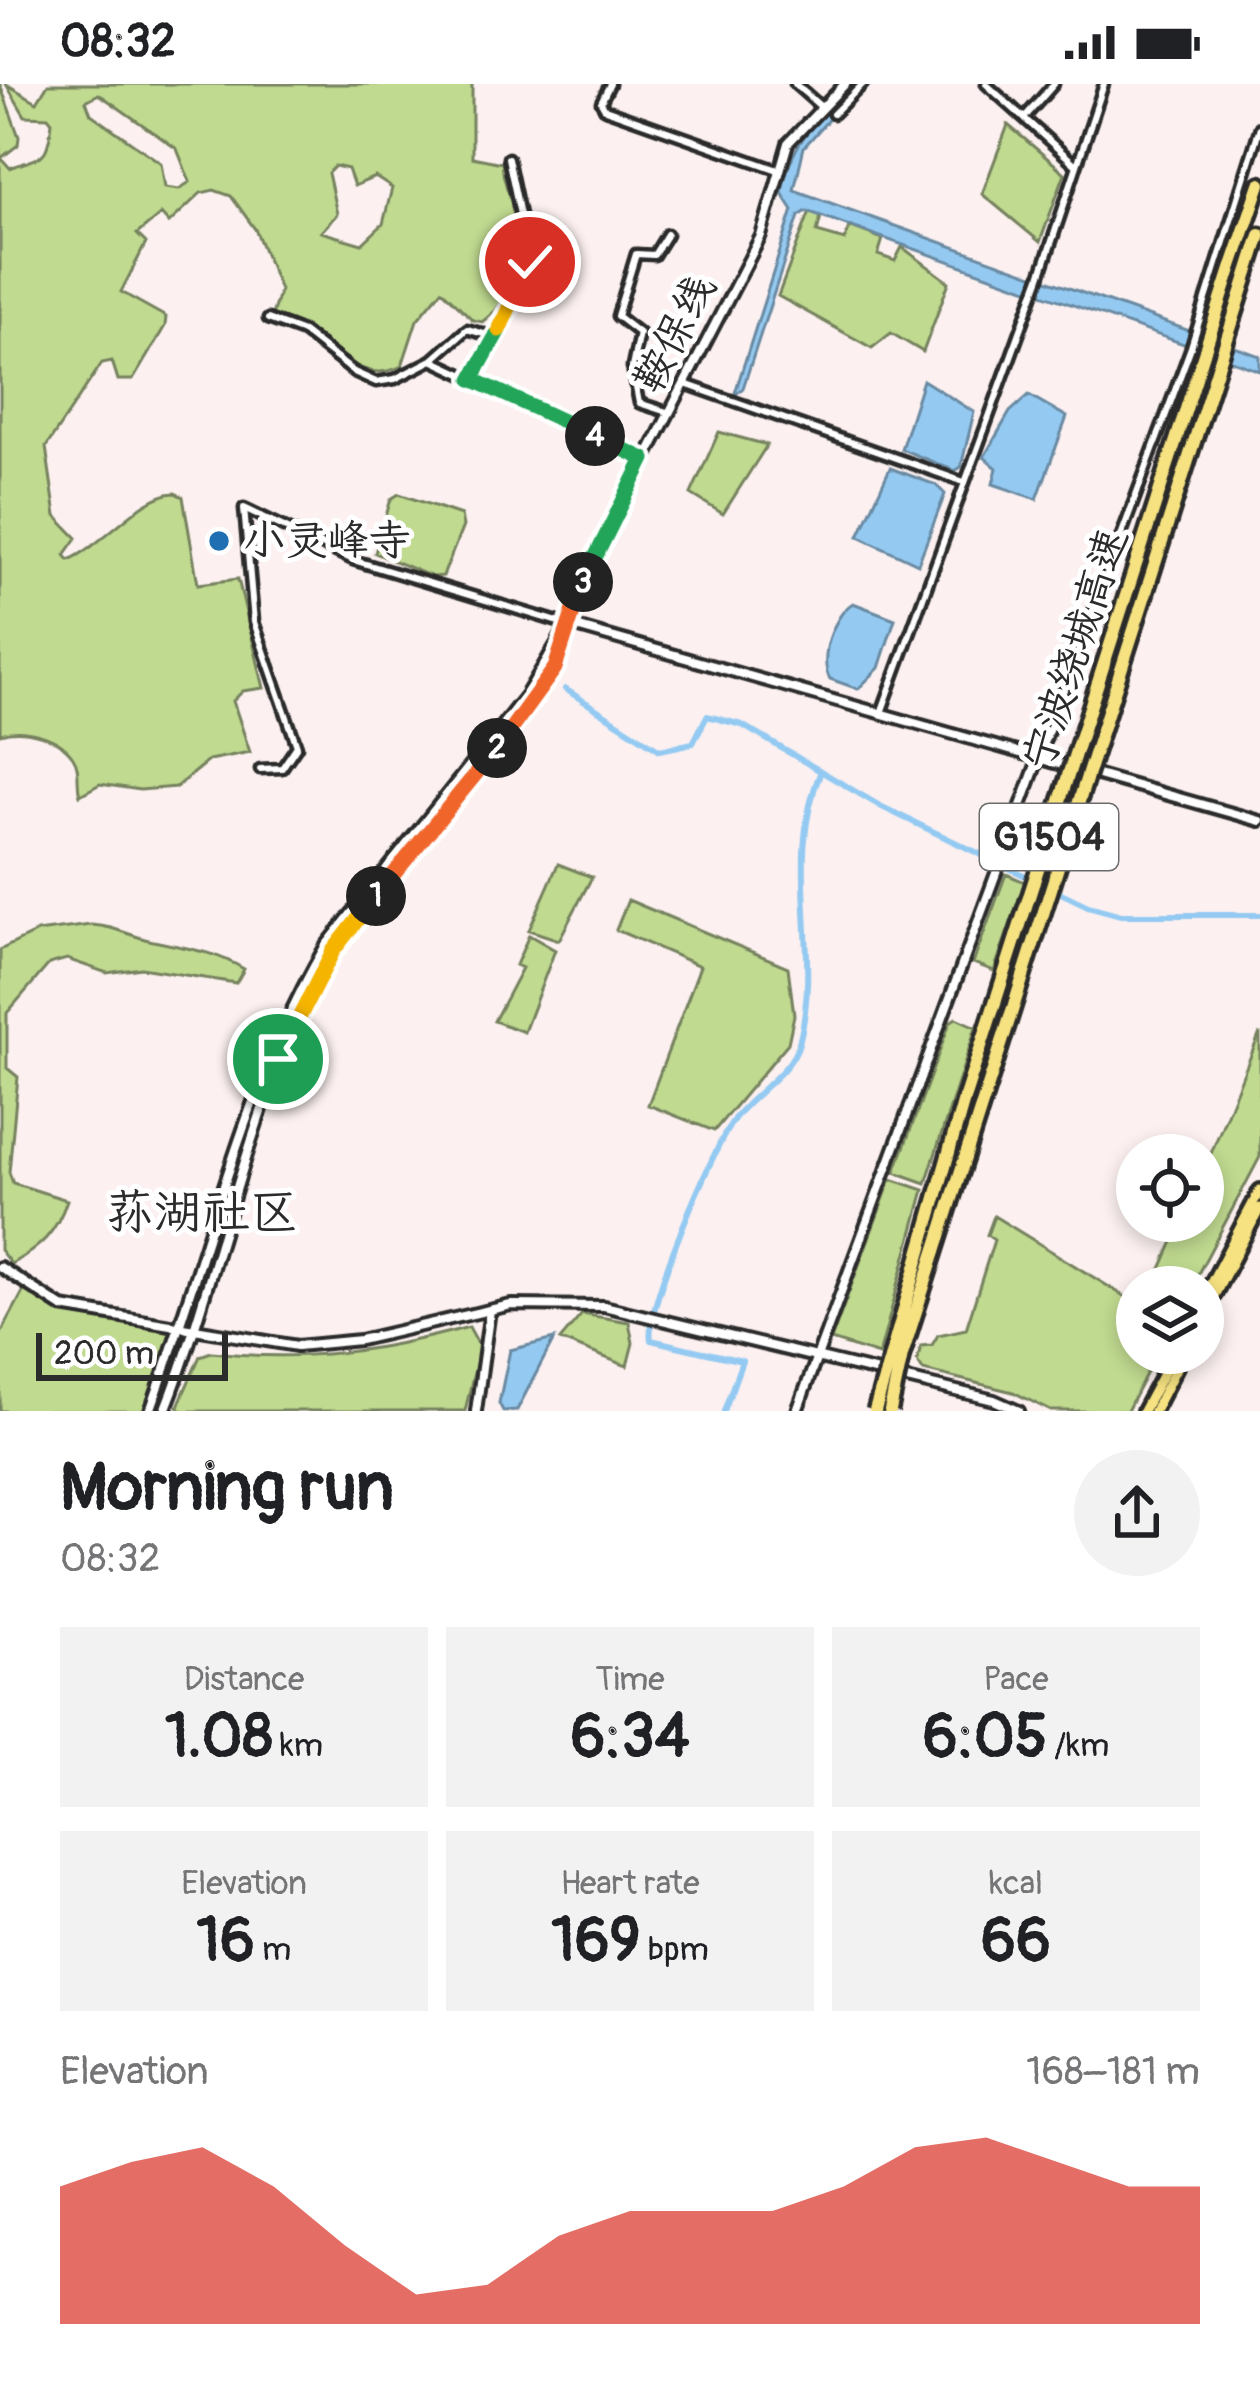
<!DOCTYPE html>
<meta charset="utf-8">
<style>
:root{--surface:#fff;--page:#f2f2f2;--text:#202124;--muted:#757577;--accent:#d93025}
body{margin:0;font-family:Pangolin,"LXGW WenKai TC",sans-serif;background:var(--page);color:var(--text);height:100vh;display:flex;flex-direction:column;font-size:45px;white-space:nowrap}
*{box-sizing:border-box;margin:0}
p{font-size:39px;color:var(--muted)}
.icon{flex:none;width:66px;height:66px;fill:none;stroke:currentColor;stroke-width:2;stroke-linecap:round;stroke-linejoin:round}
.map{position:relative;height:1327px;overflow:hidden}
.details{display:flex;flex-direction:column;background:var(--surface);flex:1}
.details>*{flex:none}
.buttons{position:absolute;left:1116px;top:1050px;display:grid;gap:24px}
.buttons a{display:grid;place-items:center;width:108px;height:108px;border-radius:50%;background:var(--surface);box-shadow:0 6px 18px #0003;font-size:60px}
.scale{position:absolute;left:36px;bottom:30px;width:192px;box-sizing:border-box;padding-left:12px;border:6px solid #2b2b2b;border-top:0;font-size:33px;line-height:42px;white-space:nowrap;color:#2b2b2b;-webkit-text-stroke:9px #fff;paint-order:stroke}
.pin{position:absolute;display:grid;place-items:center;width:102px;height:102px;color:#fff;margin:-51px;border:6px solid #fff;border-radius:50%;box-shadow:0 3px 12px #0007}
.km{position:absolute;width:60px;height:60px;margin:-30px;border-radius:50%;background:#222;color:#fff;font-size:33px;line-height:60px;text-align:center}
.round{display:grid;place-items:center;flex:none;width:126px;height:126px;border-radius:63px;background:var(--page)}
.overview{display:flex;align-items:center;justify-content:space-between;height:204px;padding:0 60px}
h1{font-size:66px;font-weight:700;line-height:90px}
.metrics{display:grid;grid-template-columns:repeat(3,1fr);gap:18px;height:204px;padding:12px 60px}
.metrics div{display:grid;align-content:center;border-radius:0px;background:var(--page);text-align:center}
.metrics b{font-size:60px;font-weight:700}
.metrics small{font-size:33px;font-weight:400}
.metrics p{font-size:33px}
.chart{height:336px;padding:24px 60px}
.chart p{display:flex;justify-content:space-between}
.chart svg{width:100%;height:216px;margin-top:12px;fill:var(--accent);opacity:.7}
.status{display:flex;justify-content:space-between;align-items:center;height:84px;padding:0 60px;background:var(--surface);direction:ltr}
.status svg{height:33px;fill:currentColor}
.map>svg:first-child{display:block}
</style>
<div class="status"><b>08:32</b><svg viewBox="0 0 49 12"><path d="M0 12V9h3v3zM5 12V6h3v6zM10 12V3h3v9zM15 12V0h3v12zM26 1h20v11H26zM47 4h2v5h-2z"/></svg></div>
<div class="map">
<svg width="1260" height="1327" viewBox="0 0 1260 1327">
<rect width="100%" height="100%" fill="#fcf0f0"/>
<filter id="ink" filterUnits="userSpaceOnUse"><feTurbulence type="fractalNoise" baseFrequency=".00833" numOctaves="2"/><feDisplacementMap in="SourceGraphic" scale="24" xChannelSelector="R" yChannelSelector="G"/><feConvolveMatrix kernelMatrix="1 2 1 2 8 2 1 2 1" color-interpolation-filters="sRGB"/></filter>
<g filter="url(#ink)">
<path fill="#c0da90" stroke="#76825e" stroke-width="3" fill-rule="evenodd" d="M0 0 19 53 18 61 1 74 10 84C42 71 47 80 52 38L48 33 25 32 6 0 37 18 48 0H472V73L502 79C503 100 511 114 519 133 534 168 509 217 482 238L473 236 442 206 417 236 402 282C362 302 341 267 309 246 298 238 284 235 272 231L280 206 255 145 231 112 214 106 201 109 169 139 161 130 137 150 146 159 121 208 166 233 165 242 133 296H118L112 277 102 279 46 363 56 432 77 454 65 471 69 476C104 461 142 410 175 409L183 413 198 500 238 495 264 604 243 607 233 617 250 668 209 676 176 703 140 706 100 700 80 711C76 700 81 685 73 673 59 652 22 643 0 650ZM99 10 177 65 190 98 179 105 165 103 161 79 91 30 86 17ZM335 82 348 85 354 102 375 93 392 104 383 140 362 160 321 148 337 130 328 89Z
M1008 41 1065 89 1040 158 982 110Z
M810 127 821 132 817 148 845 156 849 142 883 155 878 171 895 177 902 163 949 198 923 268 891 249 872 264 778 212Z
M719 348 767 361 723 430 691 410Z
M399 410 461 431 463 442 443 492 432 493 375 469 391 415Z
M558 780 592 793 559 856 529 846Z
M1006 790 1025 798 994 887 973 879Z
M628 816 788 883 794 931 788 959 714 1047 648 1021 700 882 616 846Z
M91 841C114 842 128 851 149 856 184 864 212 866 244 885L236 899 141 884 107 889 67 875 49 880 7 929V984L18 993 9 1088 13 1099 67 1116C56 1149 41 1163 11 1180L0 1166V866L37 848Z
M529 851 555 866 524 948 494 937 522 884 516 881Z
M956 934 976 943 926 1099 895 1088 950 938Z
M1260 949V1073L1191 1203H1153L1182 1137H1203V1089Z
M891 1095 924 1106 879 1271 831 1256Z
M994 1132 1137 1220V1269H1157L1127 1327H1051L1013 1308 923 1286 917 1277 921 1262 932 1261 938 1251 966 1245 994 1156 987 1151Z
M24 1206 61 1229 176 1245 146 1327H0V1251Z
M582 1230 629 1238 633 1259 627 1282 560 1256Z
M469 1243 480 1263 465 1327H181L178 1322 200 1272 211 1268C306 1278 377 1268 469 1243Z"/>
<path fill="#94caf2" stroke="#6a8aa2" stroke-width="3" d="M852 0H860L804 63 794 106 1260 272V287L807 127 799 132 743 304 734 312 793 126 782 109C789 59 818 34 852 0Z
M923 296 974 328 961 383 955 387 901 365Z
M1029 311 1067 333 1037 415 993 400 997 384 984 373 1010 328Z
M890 384 936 401 945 410 918 480 859 452Z
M853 519 895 535 879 584 858 605 830 595C818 575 833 531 853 519Z
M554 1255 517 1326 503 1327 499 1319 510 1266Z"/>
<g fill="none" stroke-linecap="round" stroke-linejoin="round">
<path stroke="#94caf2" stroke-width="6" d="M565 605 660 666 693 659 707 632 742 641 880 722 1088 822 1121 831H1260
M724 1327 742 1277 651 1256C644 1225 713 1064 734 1035 752 1010 791 989 799 959 823 869 783 776 821 687"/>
<defs>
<path id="minor" d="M610 0 601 18 605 25 778 86
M795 0 820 22
M986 0 1075 80
M833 30 863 0
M1024 34 1054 0
M268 235 303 248 354 288 376 298 395 295 432 276 643 375
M432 276 467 245 494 253
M472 295 530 178 508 74
M685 300 964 398
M667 328 639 319 632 283 639 249 617 232 636 170 654 171 667 150
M881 629 1040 193 1104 0
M1039 673 1191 263 1260 43
M260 685 282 684 297 662 254 538 244 424 353 476 568 541"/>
<path id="tertiary" d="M476 1327 490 1226
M797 1327 1039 673"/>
<path id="secondary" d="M569 541 1260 737
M0 1183 62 1223 297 1262 360 1256 511 1221 604 1222 994 1316 1019 1327
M150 1327C207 1173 241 1006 325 863L526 611 567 542
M165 1327C225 1175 249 1008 333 867L555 584 596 470 761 152 788 59 845 0"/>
<path id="primary" d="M1203 1214 1260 1106
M1203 1233 1260 1124
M1143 1327 1174 1269
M1154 1327 1184 1269"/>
<path id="motorway" d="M1232 182 1260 100
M1248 189 1260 151"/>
</defs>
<use href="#minor" stroke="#2b2b2b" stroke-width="15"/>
<use href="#tertiary" stroke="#2b2b2b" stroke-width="16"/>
<use href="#secondary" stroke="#2b2b2b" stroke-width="16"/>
<use href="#primary" stroke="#2b2b2b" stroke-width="18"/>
<use href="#motorway" stroke="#2b2b2b" stroke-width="21"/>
<use href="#minor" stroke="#fff" stroke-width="6"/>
<use href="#tertiary" stroke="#fff" stroke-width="8"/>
<use href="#secondary" stroke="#fff" stroke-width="8"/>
<use href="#primary" stroke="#f6e281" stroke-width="9"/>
<use href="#motorway" stroke="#f6e281" stroke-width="12"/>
<defs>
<path id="motorway-bridge" d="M875 1327 965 1012 1232 182
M890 1327 902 1271 1248 189"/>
</defs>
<use href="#motorway-bridge" stroke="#2b2b2b" stroke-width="21" stroke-linecap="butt"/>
<use href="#motorway-bridge" stroke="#f6e281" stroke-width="12"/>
</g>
</g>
<g fill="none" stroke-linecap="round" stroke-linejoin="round" filter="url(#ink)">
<defs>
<path id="split-1" d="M278 975 333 867 376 812"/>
<path id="split-2" d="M376 812 497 664"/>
<path id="split-3" d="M497 664 555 584 583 498"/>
<path id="split-4" d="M583 498 644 375 595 352"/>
<path id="split-5" d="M499 246 472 295 595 352"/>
<path id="split-6" d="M499 246 530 178"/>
</defs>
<use href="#split-1" stroke="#fff" stroke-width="24"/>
<use href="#split-2" stroke="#fff" stroke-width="24"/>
<use href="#split-3" stroke="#fff" stroke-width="24"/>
<use href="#split-4" stroke="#fff" stroke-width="24"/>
<use href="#split-5" stroke="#fff" stroke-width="24"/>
<use href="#split-6" stroke="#fff" stroke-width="24"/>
<use href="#split-1" stroke="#f5b400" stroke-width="15"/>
<use href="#split-2" stroke="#f0652b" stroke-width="15"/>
<use href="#split-3" stroke="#f0652b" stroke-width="15"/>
<use href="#split-4" stroke="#22a559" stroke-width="15"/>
<use href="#split-5" stroke="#22a559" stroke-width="15"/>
<use href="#split-6" stroke="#f5b400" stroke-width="15"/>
</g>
<circle fill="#1f6fb2" stroke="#fff" stroke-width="4.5" cx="219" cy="457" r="12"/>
<g text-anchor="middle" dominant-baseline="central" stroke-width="10" stroke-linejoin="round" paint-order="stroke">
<rect fill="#fff" stroke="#6b6b6b" stroke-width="3" x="980" y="720" width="138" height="66" rx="9"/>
<g font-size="39" font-weight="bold" fill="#2b2b2b">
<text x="1049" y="753">G1504</text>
</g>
<g font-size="42" fill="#2b2b2b" stroke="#fff">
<text transform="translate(675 250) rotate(-62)">鞍保线</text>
<text transform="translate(1076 565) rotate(-72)">宁波绕城高速</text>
</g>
<g font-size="42" fill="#2b2b2b" stroke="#fff" text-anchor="start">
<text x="243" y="457">小灵峰寺</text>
</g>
<g font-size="48" fill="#2b2b2b" stroke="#fff">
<text x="202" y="1129">荪湖社区</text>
</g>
</g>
</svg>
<div class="buttons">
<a><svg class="icon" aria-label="locate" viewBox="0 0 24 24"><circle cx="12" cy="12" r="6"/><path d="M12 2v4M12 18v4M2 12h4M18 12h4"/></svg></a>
<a><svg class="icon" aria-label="layers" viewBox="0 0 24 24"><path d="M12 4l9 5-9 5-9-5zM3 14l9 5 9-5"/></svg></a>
</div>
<div class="scale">200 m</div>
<div class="pin" style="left:278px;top:975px;background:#1e9e55"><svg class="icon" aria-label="arrive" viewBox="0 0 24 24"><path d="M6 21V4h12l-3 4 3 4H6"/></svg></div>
<div class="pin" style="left:530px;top:178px;background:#d93025"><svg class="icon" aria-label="check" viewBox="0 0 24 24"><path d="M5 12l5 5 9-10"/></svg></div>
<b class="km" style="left:376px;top:812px">1</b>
<b class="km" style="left:497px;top:664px">2</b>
<b class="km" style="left:583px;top:498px">3</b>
<b class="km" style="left:595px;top:352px">4</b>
</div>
<section class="details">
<div class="overview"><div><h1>Morning run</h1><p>08:32</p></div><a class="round"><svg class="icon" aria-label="share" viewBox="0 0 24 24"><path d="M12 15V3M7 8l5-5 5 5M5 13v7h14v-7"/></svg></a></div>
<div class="metrics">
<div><p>Distance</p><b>1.08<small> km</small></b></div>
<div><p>Time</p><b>6:34</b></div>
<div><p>Pace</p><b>6:05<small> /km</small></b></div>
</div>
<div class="metrics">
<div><p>Elevation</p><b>16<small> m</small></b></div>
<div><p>Heart rate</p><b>169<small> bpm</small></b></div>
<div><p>kcal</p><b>66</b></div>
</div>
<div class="chart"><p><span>Elevation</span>168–181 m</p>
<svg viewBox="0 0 160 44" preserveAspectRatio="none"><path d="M0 44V16L10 11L20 8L30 16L40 28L50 38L60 36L70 26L80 21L90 21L100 21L110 16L120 8L130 6L140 11L150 16L160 16V44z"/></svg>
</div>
</section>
